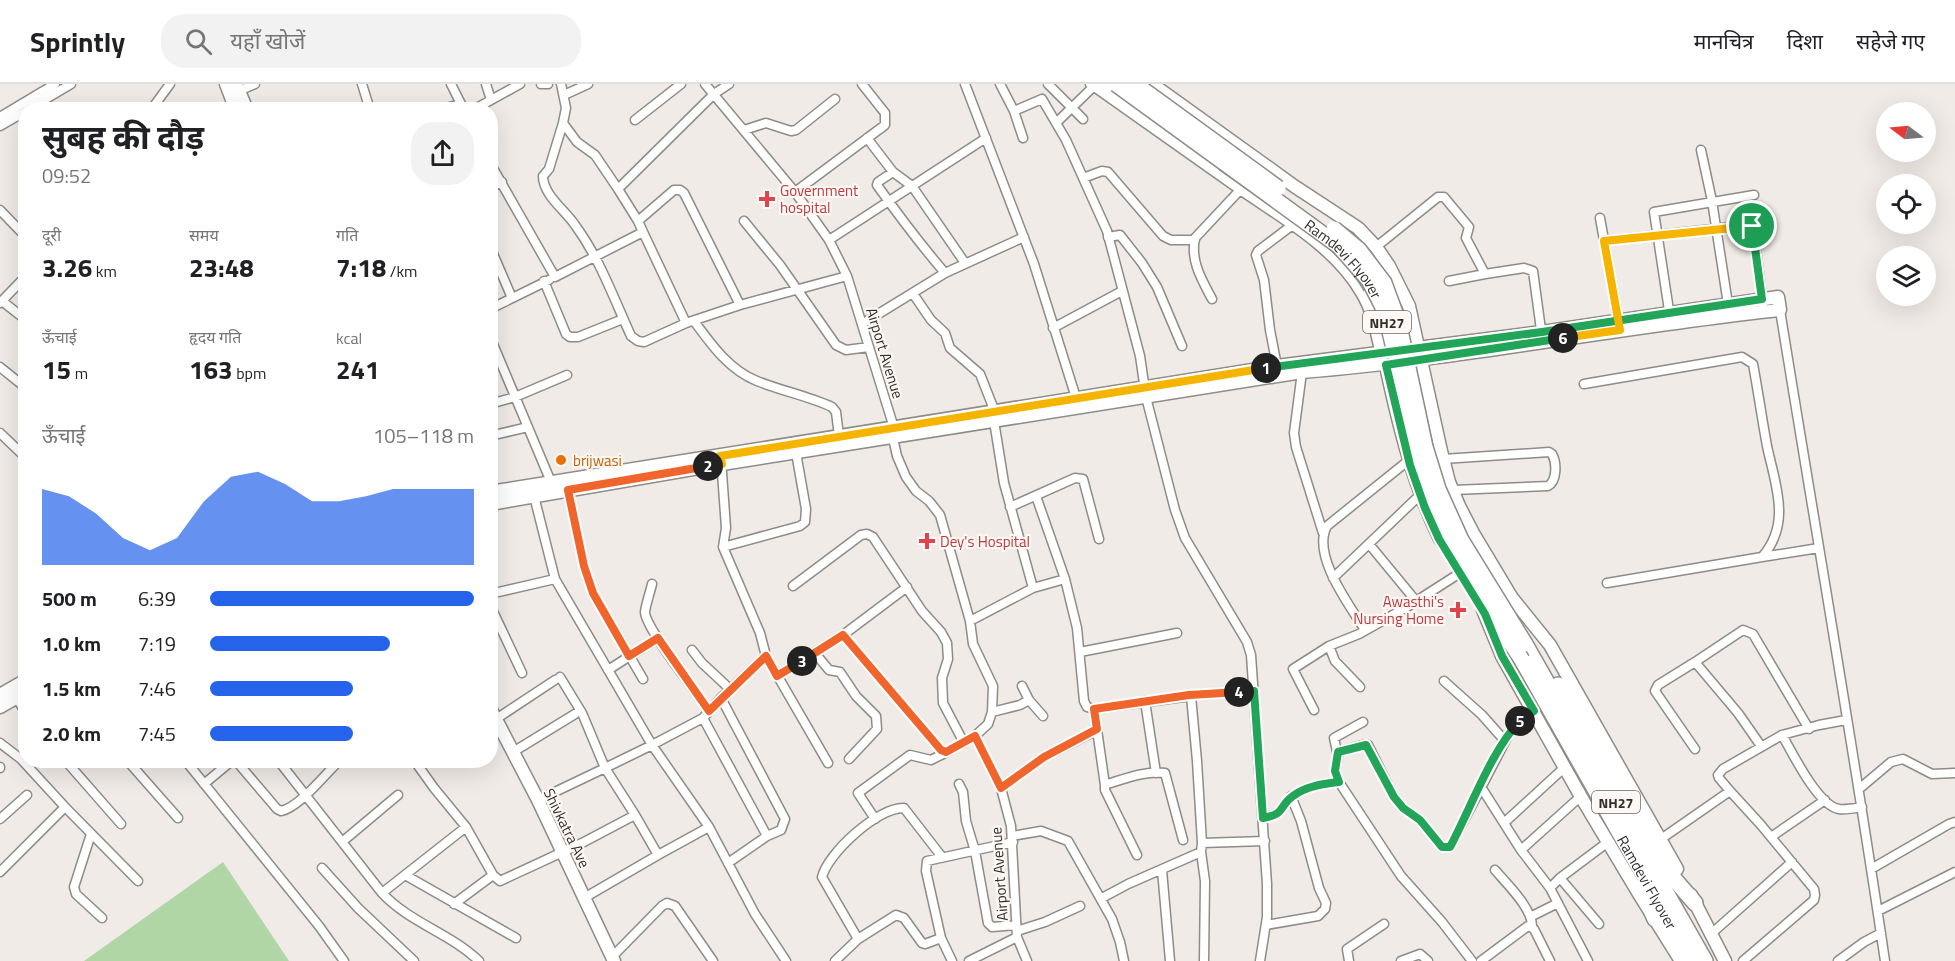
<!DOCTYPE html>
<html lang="hi">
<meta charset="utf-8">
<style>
:root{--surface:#fff;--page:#f2f2f2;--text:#202124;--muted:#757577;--line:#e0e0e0;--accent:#2563eb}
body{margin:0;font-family:"Titillium Web","Noto Sans Devanagari",sans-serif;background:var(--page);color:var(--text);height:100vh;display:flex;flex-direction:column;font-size:22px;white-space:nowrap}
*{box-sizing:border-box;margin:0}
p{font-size:20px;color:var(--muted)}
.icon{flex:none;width:33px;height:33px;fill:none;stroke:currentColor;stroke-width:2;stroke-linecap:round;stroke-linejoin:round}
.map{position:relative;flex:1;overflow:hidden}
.details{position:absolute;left:18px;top:18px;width:480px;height:666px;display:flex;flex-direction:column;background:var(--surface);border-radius:24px;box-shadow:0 6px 24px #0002}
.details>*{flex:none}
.needle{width:39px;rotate:286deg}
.controls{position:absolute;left:1876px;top:18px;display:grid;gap:12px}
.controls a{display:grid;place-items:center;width:60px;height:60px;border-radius:50%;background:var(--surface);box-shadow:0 6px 24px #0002;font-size:30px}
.pin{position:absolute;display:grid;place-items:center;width:51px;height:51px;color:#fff;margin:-26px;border:3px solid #fff;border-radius:50%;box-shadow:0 2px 6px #0007}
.km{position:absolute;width:30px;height:30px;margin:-15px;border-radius:50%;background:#222;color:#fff;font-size:16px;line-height:30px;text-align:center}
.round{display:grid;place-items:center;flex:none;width:63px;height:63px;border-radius:24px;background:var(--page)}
.overview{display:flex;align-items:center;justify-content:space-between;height:102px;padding:0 24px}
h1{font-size:33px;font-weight:700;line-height:45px}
.metrics{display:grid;grid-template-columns:repeat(3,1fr);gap:9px;height:102px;padding:6px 24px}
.metrics div{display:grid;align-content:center}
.metrics b{font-size:26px;font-weight:700}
.metrics small{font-size:16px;font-weight:400}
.metrics p{font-size:16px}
.chart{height:168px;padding:12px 24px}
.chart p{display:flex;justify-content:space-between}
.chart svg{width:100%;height:108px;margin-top:6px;fill:var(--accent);opacity:.7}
ul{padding:0 24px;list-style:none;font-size:20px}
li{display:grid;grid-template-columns:96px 72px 1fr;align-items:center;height:45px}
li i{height:15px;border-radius:8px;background:var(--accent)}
header{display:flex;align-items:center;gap:36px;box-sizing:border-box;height:84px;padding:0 30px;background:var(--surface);border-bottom:2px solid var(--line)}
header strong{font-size:28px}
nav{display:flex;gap:33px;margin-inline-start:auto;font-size:21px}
.search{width:420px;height:54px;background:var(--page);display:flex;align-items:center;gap:15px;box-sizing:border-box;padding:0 21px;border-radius:24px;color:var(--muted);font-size:22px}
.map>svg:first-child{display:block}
</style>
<header>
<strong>Sprintly</strong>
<div class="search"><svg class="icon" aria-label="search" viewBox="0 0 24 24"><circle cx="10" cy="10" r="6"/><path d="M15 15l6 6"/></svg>यहाँ खोजें</div>
<nav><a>मानचित्र</a><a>दिशा</a><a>सहेजे गए</a></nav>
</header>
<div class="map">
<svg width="1955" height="877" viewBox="0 0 1955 877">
<rect width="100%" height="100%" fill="#f0ebe6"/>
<path fill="#b1d6a6" d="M223 778 289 877H84Z"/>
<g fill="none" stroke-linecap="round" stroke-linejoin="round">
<defs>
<path id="street" d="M362 0 370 26
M451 0 464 26
M541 0H548
M561 0 566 24 563 39 577 58 595 71 618 105
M705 0 795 108 829 156 847 192 894 344 893 354 897 372 906 393 916 407 929 417 940 431 970 537 973 560 993 602 992 628 988 640 975 652 1001 704 1011 742 1017 853 1027 877
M965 0 1034 180 1077 317
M1000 0 1014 27
M1048 0 1083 35
M1090 0 1240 106
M236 8 255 0
M564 11 588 0
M491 16 520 0
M27 26 71 0
M151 26 170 0
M438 26 461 20
M473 26 491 16 486 0
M0 33 55 0
M635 36 681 0
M563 39 549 85 543 92C543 111 565 126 575 141 600 175 614 215 631 252L638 257 644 258 686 239
M1056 39 1093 3
M0 42 26 27
M744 46 766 39 791 47 796 46 835 15
M867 54 893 88 912 102 965 179
M1023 54 1014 27 1042 15 1066 56 1107 147 1140 272 1146 313 1175 426 1185 454 1247 558 1251 571 1267 800V833L1260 877
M1701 66 1712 117 1728 220
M490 79 555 193 643 148 686 239 740 221 847 192
M893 88 878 98 877 101C899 132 921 161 945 189
M1083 94 1102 87 1108 88 1163 152 1171 156H1195
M490 104 502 98
M795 108 885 41V29L862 0
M0 126 26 153
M1600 134 1619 239
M638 137 618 105 714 10 729 0
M744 137 780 181 836 261 846 266 869 263
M643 148 638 137 674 106H680L684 109 740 221
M1108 153 1120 151 1142 179 1157 203 1182 262
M829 156 986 54
M1604 157 1750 141 1753 144 1763 219
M490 160 494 172 512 214
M1376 163 1438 113H1444L1469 143 1466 154 1485 190 1524 184 1533 187 1542 253
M544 197 566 250 570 253H578L623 235
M1449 197 1485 190
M916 214 931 236 945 249 950 264 980 290 995 328
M1212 215C1202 196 1190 177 1195 154L1240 106C1282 135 1334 164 1360 209 1370 225 1374 244 1378 262
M2 217 26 236
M0 219 26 192
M490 225 549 196
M1780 226C1815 443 1853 660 1885 877
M1670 233 1654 128 1754 111
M694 237C711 260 729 286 757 297 782 307 808 312 832 323L836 328 839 352
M862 240 945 189 1024 153
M1053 244 1122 207
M490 253 551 398
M1277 282 1270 246 1264 196 1256 171 1258 167 1291 142
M0 283 26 304
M1302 288 1294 349 1296 363 1323 449
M1584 300 1742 273 1753 280C1758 307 1762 335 1767 362 1775 400 1792 439 1762 473L1607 499
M490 320 515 313 567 291
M994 337 1004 399 1033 504 1065 495
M0 349 21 369
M490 352 528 343
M1443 375 1549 368 1552 370C1557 379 1557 397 1548 402L1453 406
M567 402 584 482 593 509 643 595
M24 411H26
M534 412 555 495 652 661 703 634 721 614 766 572 760 549 723 463 726 444 721 375
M1036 412 1065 495 1077 544 1084 617 1087 623 1094 625 1191 612 1197 677 1202 759
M1010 423 1075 394 1083 395 1099 455
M1369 460 1416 517
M723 463 800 442 805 438 806 425 795 363
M1762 473 1819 464
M1333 494 1420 411
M652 500C650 509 646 519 645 528 645 544 698 610 709 627
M793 502 861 451 867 450 873 453 922 527 941 548 947 559 948 575 942 594 943 619 964 659
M490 510 555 495
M490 521 522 589
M970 537 1033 504
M1365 546C1350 522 1311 471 1327 442L1409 376
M843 551 941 666 947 668 975 652
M1329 562 1335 577 1360 603
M692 566 702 579 731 606
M1080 568 1177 549
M815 569 829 586 840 588 856 612 876 632 877 645 849 675
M766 572 828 679
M608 586 658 554
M777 592 843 551 907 503
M560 593 582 629 605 684 652 661 709 743 658 771 635 731
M1444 597 1482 631 1505 657
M1189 611 1254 607
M16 613 26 629
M721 614 785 735 781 746 767 752 728 779
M1029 616 1043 632
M1145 617 1156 689
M1094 625 1105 701
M1314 626 1293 585 1329 562 1359 550 1407 523 1460 489
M992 628 1020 621 1029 616 1022 602
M703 634 767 752
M496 635 555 596
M1782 651C1792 668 1818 722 1839 725 1846 726 1855 724 1862 723
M0 659 21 675 65 723 138 797
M1761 662 1738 629 1695 578 1743 546 1753 550 1809 645
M1695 665 1655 607 1658 601 1695 578
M513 668 575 630
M1338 668 1363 661H1368L1394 713 1403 724 1420 736 1442 763H1450L1509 650 1520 638 1534 627
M65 676 121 740
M127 676 178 734
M185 676 319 842 344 877
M278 676 382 809
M414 676 434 704 466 743
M228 680 235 677 237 678 277 725 281 727C300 723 325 690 340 676
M0 684V683
M1339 698 1335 687 1338 672 1334 654 1363 638
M204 700 228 680 225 677
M959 700 963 708 966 737 975 767 988 839 992 843 1016 841
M1481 703 1521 766
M1001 704 1044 673 1097 646
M1859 705 1891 678 1903 675 1932 690 1955 689
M1730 707 1761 741 1814 805 1815 811 1814 816 1743 877
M1581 712 1521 766 1550 804 1560 794 1608 758
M1263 734C1287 729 1278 722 1293 712 1306 702 1323 700 1339 698L1401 792 1442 838 1472 877
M0 735 27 711
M875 735 858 709 910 671 931 676 947 668
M1504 739 1565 683
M709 743 755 830 786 877
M91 750 74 803 76 810 102 834
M1012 752 1041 747 1068 757 1112 835 1120 858 1124 877
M1771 753 1825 716
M1661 755 1730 707 1719 694 1718 691 1723 685 1782 651 1819 641 1846 636
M342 758 398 711
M1137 771 1105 706V701L1107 700C1124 695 1147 686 1165 689L1183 756
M322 784 358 824 414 877
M1871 785 1949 740 1955 738
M1162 786 1170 877
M1495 786C1507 800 1533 825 1532 843
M0 788 65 723
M405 791 516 854
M1560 794 1599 840
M1550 804 1588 877
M584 814 658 771
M1102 814 1128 800 1201 768
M454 820 493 791
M1878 827 1955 788
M1532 832 1558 819
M1266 841 1318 832 1325 825 1326 819 1319 804 1301 737 1291 712
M1017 847 1045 838 1080 822
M1711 850 1792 778
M858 855 822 793C828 769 878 723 904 724L942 773
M612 873 662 822 667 819 675 822 713 877
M479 877C450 849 410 839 382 809L466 743 493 791 500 797 582 759 635 731 605 684 538 716
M835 877 858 855 896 831 904 834 922 859 925 860 941 854
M952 877 941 854 926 787 927 777 1013 758
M969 877 1017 853
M1204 877 1205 797 1201 768 1202 759 1265 757
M1349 877 1347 865 1384 840
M1401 877 1420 870 1428 877
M1481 877 1528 842 1534 845 1550 877
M1838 877 1864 858 1881 849"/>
<path id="secondary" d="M226 0 236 26
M236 0 247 26
M1101 0 1215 81
M1152 0 1294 102 1358 144 1376 163 1389 182 1409 222 1441 367 1449 398 1459 422 1473 449 1512 514 1550 561 1677 785
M1369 210C1381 232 1382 258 1386 282 1399 342 1413 400 1440 455
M490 408 1277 282 1542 248 1778 213 1780 226C1620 243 1462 275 1302 288L722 380 490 420
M1483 526 1502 572 1584 718 1639 810 1681 877
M0 611 26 596
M0 623 26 608
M490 624 538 716 614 877
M1691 811 1725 877"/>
<g id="highway">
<path d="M1525 560 1705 877"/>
<path id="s1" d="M1522 576 1692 877"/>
<path d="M1558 601 1582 634 1675 796 1695 819"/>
<path d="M1642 804 1655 835"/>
</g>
</defs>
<use href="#street" stroke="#8f8b86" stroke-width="11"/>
<use href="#secondary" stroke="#8f8b86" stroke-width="15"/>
<use href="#highway" stroke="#8f8b86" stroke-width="18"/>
<use href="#street" stroke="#fff" stroke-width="8"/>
<use href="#secondary" stroke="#fff" stroke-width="12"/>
<use href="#highway" stroke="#fff" stroke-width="15"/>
<defs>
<g id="highway-bridge">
<path id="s2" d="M1116 0 1339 162 1369 196 1382 221 1388 240C1403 296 1409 354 1428 409 1449 469 1488 523 1522 576"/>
<path d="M1135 0 1278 104"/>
<path d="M1334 145 1359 166 1384 199 1398 237 1425 363 1438 405 1461 456 1525 560"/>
</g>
</defs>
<use href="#highway-bridge" stroke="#8f8b86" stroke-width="18" stroke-linecap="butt"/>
<use href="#highway-bridge" stroke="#fff" stroke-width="15"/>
</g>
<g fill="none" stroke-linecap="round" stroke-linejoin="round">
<defs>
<path id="split-1" d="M1266 284 1542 248 1762 215 1752 142"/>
<path id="split-2" d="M708 382 722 380 720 372 1266 284"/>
<path id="split-3" d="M708 382 568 406 584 482 593 509 629 572 658 554 709 627 766 572 777 592 802 577"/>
<path id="split-4" d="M802 577 843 551 941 666 946 668 975 652 1001 704 1044 673 1097 645 1094 625 1189 611 1239 608"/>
<path id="split-5" d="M1239 608 1254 607 1263 734C1287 730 1278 722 1293 712 1306 702 1323 700 1339 698L1335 687 1338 668 1366 661 1394 713 1403 724 1420 736 1442 763H1450C1470 726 1492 665 1520 637"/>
<path id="split-6" d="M1520 637 1534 627 1502 572 1485 530 1439 455 1425 424 1410 381 1386 281 1563 254"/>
<path id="split-7" d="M1563 254 1620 246 1604 157 1752 142"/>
</defs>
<use href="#split-1" stroke="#fff" stroke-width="12"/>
<use href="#split-2" stroke="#fff" stroke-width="12"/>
<use href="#split-3" stroke="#fff" stroke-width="12"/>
<use href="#split-4" stroke="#fff" stroke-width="12"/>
<use href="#split-5" stroke="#fff" stroke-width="12"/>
<use href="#split-6" stroke="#fff" stroke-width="12"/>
<use href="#split-7" stroke="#fff" stroke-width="12"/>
<use href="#split-1" stroke="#22a559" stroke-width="8"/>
<use href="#split-2" stroke="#f5b400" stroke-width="8"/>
<use href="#split-3" stroke="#f0652b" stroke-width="8"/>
<use href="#split-4" stroke="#f0652b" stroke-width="8"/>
<use href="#split-5" stroke="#22a559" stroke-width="8"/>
<use href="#split-6" stroke="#22a559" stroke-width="8"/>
<use href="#split-7" stroke="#f5b400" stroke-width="8"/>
</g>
<g fill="#e0444e" stroke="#fdf8f3" stroke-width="2">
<path d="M764 106h6v6h6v6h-6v6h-6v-6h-6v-6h6z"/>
<path d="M924 448h6v6h6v6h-6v6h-6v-6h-6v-6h6z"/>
<path d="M1455 517h6v6h6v6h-6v6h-6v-6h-6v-6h6z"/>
</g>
<circle fill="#e8710a" stroke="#fdf8f3" stroke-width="2" cx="561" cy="376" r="6"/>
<g text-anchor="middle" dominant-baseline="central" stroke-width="4.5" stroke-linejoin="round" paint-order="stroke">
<g fill="#fdf8f3" stroke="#6e6b68" stroke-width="1.5">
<rect x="1363" y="227" width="48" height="22" rx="4.5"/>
<rect x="1592" y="707" width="48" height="22" rx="4.5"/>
</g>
<g font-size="14" font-weight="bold" fill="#312f2d">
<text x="1387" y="238">NH27</text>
<text x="1616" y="718">NH27</text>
</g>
<g font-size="15" fill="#be3a42" stroke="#fdf8f3" text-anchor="start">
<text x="780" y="106">Government<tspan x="780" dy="17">hospital</tspan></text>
<text x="940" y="457">Dey's Hospital</text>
<text x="1444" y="517" text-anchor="end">Awasthi's<tspan x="1444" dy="17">Nursing Home</tspan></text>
</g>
<g font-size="15" fill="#312f2d" stroke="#fdf8f3">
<text stroke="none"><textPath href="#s2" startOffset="288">Ramdevi Flyover</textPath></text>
<text transform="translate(885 269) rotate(73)">Airport Avenue</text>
<text transform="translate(567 744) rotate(64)">Shivkatra Ave</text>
<text transform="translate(999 790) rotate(-94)">Airport Avenue</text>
<text stroke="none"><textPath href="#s1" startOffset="255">Ramdevi Flyover</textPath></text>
</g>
<g font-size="15" fill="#c56008" stroke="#fdf8f3" text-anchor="start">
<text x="573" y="376">brijwasi</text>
</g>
</g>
</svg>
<div class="controls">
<a><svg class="needle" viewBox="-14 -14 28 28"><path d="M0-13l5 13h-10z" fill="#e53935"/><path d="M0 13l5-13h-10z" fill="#757577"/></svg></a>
<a><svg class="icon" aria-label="locate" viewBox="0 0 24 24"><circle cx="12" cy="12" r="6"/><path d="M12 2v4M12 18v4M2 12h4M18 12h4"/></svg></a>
<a><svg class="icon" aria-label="layers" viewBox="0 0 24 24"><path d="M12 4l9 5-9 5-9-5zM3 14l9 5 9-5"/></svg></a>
</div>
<div class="pin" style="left:1752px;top:142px;background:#1e9e55"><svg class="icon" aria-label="arrive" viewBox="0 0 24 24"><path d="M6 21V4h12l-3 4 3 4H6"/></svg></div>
<b class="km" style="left:1266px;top:284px">1</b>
<b class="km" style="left:708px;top:382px">2</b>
<b class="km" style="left:802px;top:577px">3</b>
<b class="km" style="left:1239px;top:608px">4</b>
<b class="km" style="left:1520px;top:637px">5</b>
<b class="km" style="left:1563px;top:254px">6</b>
<section class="details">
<div class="overview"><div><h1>सुबह की दौड़</h1><p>09:52</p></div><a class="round"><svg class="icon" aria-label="share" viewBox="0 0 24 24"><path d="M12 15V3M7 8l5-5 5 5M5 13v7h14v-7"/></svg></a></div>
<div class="metrics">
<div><p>दूरी</p><b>3.26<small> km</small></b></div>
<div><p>समय</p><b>23:48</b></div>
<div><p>गति</p><b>7:18<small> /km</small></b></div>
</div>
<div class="metrics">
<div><p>ऊँचाई</p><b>15<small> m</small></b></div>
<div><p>हृदय गति</p><b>163<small> bpm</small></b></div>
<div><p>kcal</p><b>241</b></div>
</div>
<div class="chart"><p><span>ऊँचाई</span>105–118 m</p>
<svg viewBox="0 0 160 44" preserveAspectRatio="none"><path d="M0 44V13L10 16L20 23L30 33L40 38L50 33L60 18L70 8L80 6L90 11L100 18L110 18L120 16L130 13L140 13L150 13L160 13V44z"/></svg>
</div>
<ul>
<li><b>500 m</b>6:39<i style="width:100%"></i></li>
<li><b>1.0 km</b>7:19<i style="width:68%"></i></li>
<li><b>1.5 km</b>7:46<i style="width:54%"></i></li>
<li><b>2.0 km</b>7:45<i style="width:54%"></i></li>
</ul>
</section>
</div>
